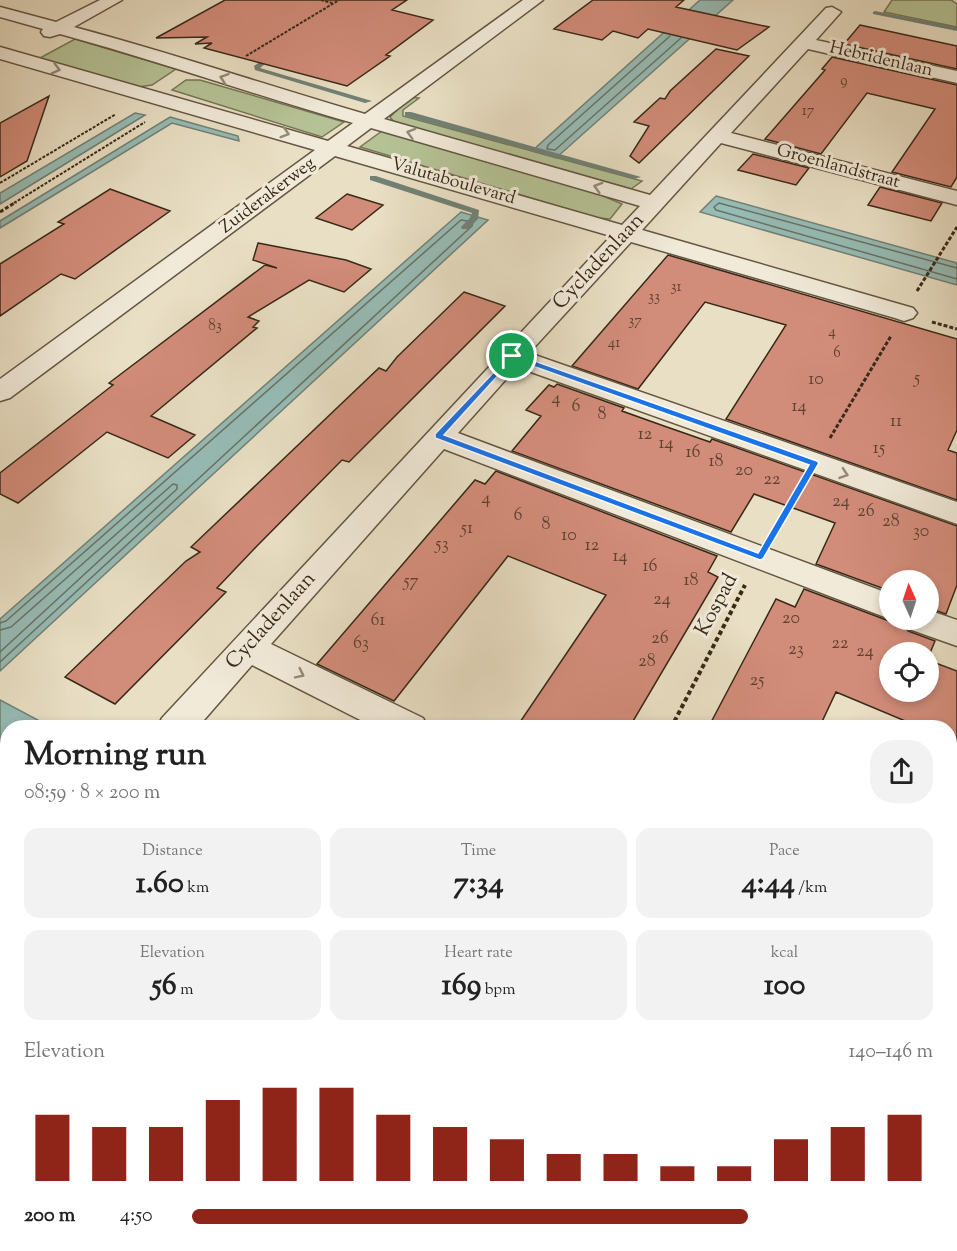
<!DOCTYPE html>
<meta charset="utf-8">
<style>
:root{--surface:#fff;--page:#f2f2f2;--text:#222;--muted:#767676;--accent:#8f2418}
body{margin:0;font-family:"Sorts Mill Goudy",serif;background:var(--page);color:var(--text);height:100vh;display:flex;flex-direction:column;font-size:22px;white-space:nowrap}
*{box-sizing:border-box;margin:0}
p{font-size:20px;color:var(--muted)}
.icon{flex:none;width:33px;height:33px;fill:none;stroke:currentColor;stroke-width:2;stroke-linecap:round;stroke-linejoin:round}
.map{position:relative;flex:1;overflow:hidden}
.side{position:absolute;left:0px;top:720px;width:957px;height:531px;display:flex;flex-direction:column;background:var(--surface);border-radius:24px 24px 0 0;box-shadow:0 3px 9px #0003}
.side>*{flex:none}
.needle{width:39px;rotate:357deg}
.tools{position:absolute;left:879px;top:570px;display:grid;gap:12px}
.tools a{display:grid;place-items:center;width:60px;height:60px;border-radius:50%;background:var(--surface);box-shadow:0 3px 9px #0003;font-size:30px}
.pin{position:absolute;display:grid;place-items:center;width:51px;height:51px;color:#fff;margin:-26px;border:3px solid #fff;border-radius:50%;box-shadow:0 2px 6px #0007}
.round{display:grid;place-items:center;flex:none;width:63px;height:63px;border-radius:24px;background:var(--page)}
.head{display:flex;align-items:center;justify-content:space-between;height:102px;padding:0 24px}
h1{font-size:33px;font-weight:800;line-height:45px}
.stats{display:grid;grid-template-columns:repeat(3,1fr);gap:9px;height:102px;padding:6px 24px}
.stats div{display:grid;align-content:center;border-radius:15px;background:var(--page);text-align:center}
.stats b{font-size:30px;font-weight:800}
.stats small{font-size:16px;font-weight:400}
.stats p{font-size:16px}
.chart{height:168px;padding:12px 24px}
.chart p{display:flex;justify-content:space-between}
.chart svg{width:100%;height:108px;margin-top:6px;stroke:var(--accent);stroke-width:6}
ul{padding:0 24px;list-style:none;font-size:20px}
li{display:grid;grid-template-columns:96px 72px 1fr;align-items:center;height:45px}
li i{height:15px;border-radius:8px;background:var(--accent)}
.map>svg:first-child{display:block}
</style>
<div class="map">
<svg width="957" height="1251" viewBox="0 0 957 1251">
<rect width="100%" height="100%" fill="#e9dfc4"/>
<filter id="stains"><feTurbulence type="fractalNoise" baseFrequency=".00333" numOctaves="4"/><feColorMatrix values="0 0 0 0 .2 0 0 0 0 .09 0 0 0 0 .02 0 0 0 .5 -.17"/></filter>
<radialGradient id="worn" r=".72"><stop offset=".6" stop-color="#630" stop-opacity="0"/><stop offset="1" stop-color="#630" stop-opacity=".3"/></radialGradient>
<path fill="#b5c295" stroke="#767656" stroke-width="1.5" d="M892 0H951L957 4V27L884 12Z
M75 39 176 69 152 85 138 87 38 59Z
M186 80H200L344 122 322 137 172 90Z
M410 97 419 98 403 110V116L642 181 631 189 394 122 390 117Z
M382 131 601 195 622 204 610 219 598 218 360 147Z
M366 1244H869L882 1251H378Z"/>
<path fill="#97bcb6" stroke="#718176" stroke-width="1.5" d="M700 0H733L556 158 532 151Z
M135 113 145 115 0 204V193Z
M170 117 238 136 239 141 172 123 0 228V221Z
M716 196 957 263V285L700 212Z
M461 212 488 220 0 671V619Z
M0 700 51 727 8 728 7 751 0 747Z
M950 1231 957 1235V1251H877L863 1244H950Z"/>
<g fill="none" stroke-linecap="round" stroke-linejoin="round">
<path stroke="#687266" stroke-width="1.5" d="M670 36 548 145 547 149 555 150 681 38
M957 268 719 203 714 207 716 210 957 279
M0 623 6 621 461 220 473 222 472 226 0 662
M0 630 11 627 173 484 177 485V489L0 652"/>
<path fill="#718176" fill-rule="evenodd" d="M875 11 957 27V31L873 14V12Z
M271 54 276 55 260 68 372 101 365 103 255 70 254 66Z
M405 112H411L641 177 634 179 405 116Z
M370 176H376L479 210 478 219 468 229H462L461 227 470 218 472 213 370 180Z"/>
</g>
<path fill="#d28c7a" stroke="#382917" stroke-width="1.5" d="M225 0H407L392 10 433 20 386 55 390 56 347 86 204 48 212 43 195 44 207 37 156 38Z
M593 0H684L676 7 769 27 737 50 648 29 638 38 613 31 602 40 554 29Z
M860 25 957 46V69L844 44Z
M716 49 749 56 639 163 630 156 649 126 634 122 660 98 665 99 670 91Z
M832 57 957 85V177L951 187 892 172 935 109 867 93 821 154 765 139 825 70 822 69Z
M49 96 27 161 0 177V123Z
M753 154 809 168 796 185 738 170Z
M880 187 942 203 931 221 868 205Z
M110 189 170 211 75 279 61 274 0 316V264L64 224 58 222Z
M347 194 383 205 352 230 316 218Z
M258 243 346 260 371 269 344 292 309 280 248 317 259 321 253 327 257 328 151 416 195 435 168 458 107 432 18 503 0 494V473L113 385 109 383 265 265 277 268 253 260Z
M668 255 957 339V430L948 450 957 453V500L726 419 786 325 705 302 638 389 572 366Z
M464 292 505 306 349 462 342 460 255 548 217 588 226 592 115 704 65 677 186 561 200 552 191 547 379 368 386 371 397 357Z
M557 384 624 408 622 411 664 426 710 442 712 439 957 526V585L946 614 928 608V580H890V591L816 564 835 523 754 494 731 532 512 451 541 416 526 410 549 385 554 387Z
M496 471 717 556 708 572 718 577 629 728H516L606 595 508 556 394 701 317 664 475 480 485 484Z
M804 589 889 621 903 620 908 631 935 641 928 658V652H890V692H928V660L957 671V742L950 739V728H922L836 692 819 728H708L776 599 795 607Z"/>
<g fill="none" stroke-linecap="round" stroke-linejoin="round">
<defs>
<path id="minor" d="M100 0H122L74 27C172 53 268 86 365 114L523 0H543L384 119 650 195 826 8 832 7 841 12 816 40 957 71V83L808 49 731 133 957 191V205L721 143 642 230 913 308 917 313 913 318 904 321 895 318 631 242 529 353 957 502V524L517 367 458 433 890 594V619L444 449 271 644 423 718 428 728H376L252 665 197 728H157L162 718 611 236 335 156 10 398 0 401V379L315 150 0 59V47L328 141 353 123C255 95 159 61 60 34L50 37 44 36 41 32 43 29 0 17V7L56 22ZM371 128 640 206 622 225 347 146Z
M928 610 957 620V646L909 629 905 620H928Z
M8 891V935L0 938V894Z
M950 976 957 979V1022L950 1019Z"/>
</defs>
<use href="#minor" stroke="#645642" stroke-width="3"/>
<path stroke="#382917" stroke-width="2" stroke-dasharray="3 1.5" stroke-linecap="butt" d="M321 0 332 3
M246 56 339 0
M0 183 116 114
M14 203 145 122"/>
<path stroke="#382917" stroke-width="3" stroke-dasharray="4 2" stroke-linecap="butt" d="M0 212 16 202
M917 291 957 227
M932 322 957 329
M830 438 891 336"/>
<path stroke="#382917" stroke-width="4" stroke-dasharray="4.5 3" stroke-linecap="butt" d="M775 531 800 488
M671 728 745 585"/>
<path stroke="#382917" stroke-width="4.5" stroke-dasharray="6 4" stroke-linecap="butt" d="M536 1244 547 1251
M383 1251 388 1244"/>
<use href="#minor" fill="#f1ead9" fill-rule="evenodd"/>
</g>
<defs><path id="oneway-chevron" d="M-2-3.5L2.5 0L-2 3.5" fill="none" stroke-width="1.6" stroke-linecap="round" stroke-linejoin="round" transform="scale(1.5)"/></defs>
<g stroke="#948a78">
<use href="#oneway-chevron" transform="translate(56 69) rotate(15)"/>
<use href="#oneway-chevron" transform="translate(224 78) rotate(-161)"/>
<use href="#oneway-chevron" transform="translate(285 133) rotate(16)"/>
<use href="#oneway-chevron" transform="translate(411 133) rotate(-164)"/>
<use href="#oneway-chevron" transform="translate(598 187) rotate(-164)"/>
<use href="#oneway-chevron" transform="translate(844 474) rotate(19)"/>
<use href="#oneway-chevron" transform="translate(300 674) rotate(26)"/>
</g>
<path fill="#1a73e8" stroke="#fff" stroke-width="1.5" fill-rule="evenodd" d="M512 353 817 461 819 463 763 559 760 560 435 438V434ZM513 359 809 465 758 553 444 435Z"/>
<g text-anchor="middle" dominant-baseline="central" stroke-width="6" stroke-linejoin="round" paint-order="stroke">
<g font-size="15" fill="#5e4230">
<text x="844" y="81">9</text>
<text x="808" y="111">17</text>
<text x="676" y="287">31</text>
<text x="654" y="297">33</text>
<text x="635" y="321">37</text>
<text x="215" y="326">83</text>
<text x="832" y="332">4</text>
<text x="614" y="343">41</text>
<text x="837" y="353">6</text>
</g>
<g font-size="18" fill="#382917" stroke="#f1ead9">
<text transform="translate(881 60) rotate(13)">Hebridenlaan</text>
<text transform="translate(838 167) rotate(15)">Groenlandstraat</text>
<text transform="translate(453 182) rotate(16)">Valutaboulevard</text>
<text transform="translate(268 196) rotate(-37)">Zuiderakerweg</text>
</g>
<g font-size="18" fill="#5e4230">
<text x="917" y="379">5</text>
<text x="816" y="380">10</text>
<text x="556" y="399">4</text>
<text x="576" y="407">6</text>
<text x="799" y="407">14</text>
<text x="602" y="415">8</text>
<text x="896" y="422">11</text>
<text x="645" y="435">12</text>
<text x="666" y="444">14</text>
<text x="879" y="449">15</text>
<text x="693" y="453">16</text>
<text x="716" y="462">18</text>
<text x="744" y="471">20</text>
<text x="772" y="480">22</text>
<text x="486" y="499">4</text>
<text x="841" y="502">24</text>
<text x="866" y="512">26</text>
<text x="518" y="516">6</text>
<text x="891" y="522">28</text>
<text x="546" y="525">8</text>
<text x="467" y="529">51</text>
<text x="921" y="532">30</text>
<text x="569" y="536">10</text>
<text x="442" y="545">53</text>
<text x="592" y="546">12</text>
<text x="620" y="557">14</text>
<text x="650" y="567">16</text>
<text x="691" y="581">18</text>
<text x="411" y="582">57</text>
<text x="662" y="600">24</text>
<text x="791" y="619">20</text>
<text x="378" y="621">61</text>
<text x="660" y="639">26</text>
<text x="361" y="644">63</text>
<text x="840" y="644">22</text>
<text x="796" y="650">23</text>
<text x="865" y="652">24</text>
<text x="647" y="662">28</text>
<text x="757" y="681">25</text>
</g>
<g font-size="21" fill="#382917" stroke="#f1ead9">
<text transform="translate(599 262) rotate(-47)">Cycladenlaan</text>
<text transform="translate(717 605) rotate(-62)">Kospad</text>
<text transform="translate(271 621) rotate(-48)">Cycladenlaan</text>
</g>
</g>
<rect width="100%" height="100%" filter="url(#stains)"/>
<rect width="100%" height="100%" fill="url(#worn)"/>
</svg>
<div class="tools">
<a><svg class="needle" viewBox="-14 -14 28 28"><path d="M0-13l5 13h-10z" fill="#e53935"/><path d="M0 13l5-13h-10z" fill="#767676"/></svg></a>
<a><svg class="icon" aria-label="locate" viewBox="0 0 24 24"><circle cx="12" cy="12" r="6"/><path d="M12 2v4M12 18v4M2 12h4M18 12h4"/></svg></a>
</div>
<div class="pin" style="left:512px;top:356px;background:#1e9e55"><svg class="icon" aria-label="arrive" viewBox="0 0 24 24"><path d="M6 21V4h12l-3 4 3 4H6"/></svg></div>
<section class="side">
<div class="head"><div><h1>Morning run</h1><p>08:59 · 8 × 200 m</p></div><a class="round"><svg class="icon" aria-label="share" viewBox="0 0 24 24"><path d="M12 15V3M7 8l5-5 5 5M5 13v7h14v-7"/></svg></a></div>
<div class="stats">
<div><p>Distance</p><b>1.60<small> km</small></b></div>
<div><p>Time</p><b>7:34</b></div>
<div><p>Pace</p><b>4:44<small> /km</small></b></div>
</div>
<div class="stats">
<div><p>Elevation</p><b>56<small> m</small></b></div>
<div><p>Heart rate</p><b>169<small> bpm</small></b></div>
<div><p>kcal</p><b>100</b></div>
</div>
<div class="chart"><p><span>Elevation</span>140–146 m</p>
<svg viewBox="0 0 160 44" preserveAspectRatio="none"><path d="M5 44V17M15 44V22M25 44V22M35 44V11M45 44V6M55 44V6M65 44V17M75 44V22M85 44V27M95 44V33M105 44V33M115 44V38M125 44V38M135 44V27M145 44V22M155 44V17"/></svg>
</div>
<ul>
<li><b>200 m</b>4:50<i style="width:75%"></i></li>
</ul>
</section>
</div>
